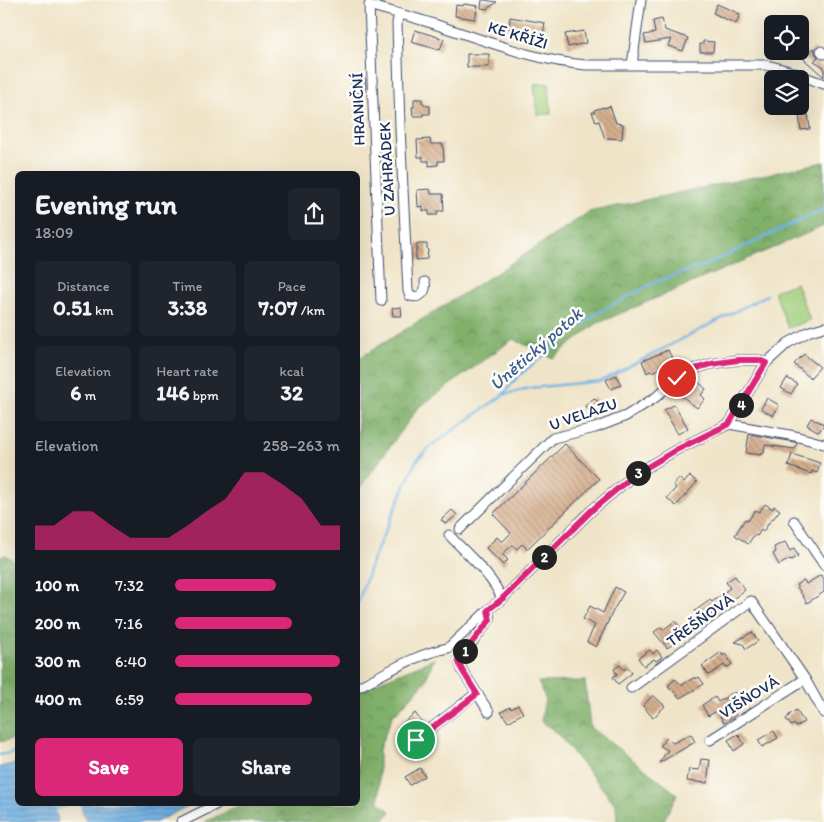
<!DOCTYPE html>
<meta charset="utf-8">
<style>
:root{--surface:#171b24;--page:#20242c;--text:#f1f3f6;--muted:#9ea1a6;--accent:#db2777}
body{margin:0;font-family:Itim,sans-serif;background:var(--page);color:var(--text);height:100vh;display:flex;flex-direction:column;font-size:19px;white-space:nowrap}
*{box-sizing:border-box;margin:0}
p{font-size:16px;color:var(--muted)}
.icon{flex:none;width:28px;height:28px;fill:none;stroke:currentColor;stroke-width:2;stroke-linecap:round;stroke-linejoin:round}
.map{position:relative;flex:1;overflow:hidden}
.details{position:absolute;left:15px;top:171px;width:345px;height:635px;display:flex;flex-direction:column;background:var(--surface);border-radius:8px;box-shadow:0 5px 20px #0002}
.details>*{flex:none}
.controls{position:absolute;left:764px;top:15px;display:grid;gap:10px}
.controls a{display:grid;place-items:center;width:45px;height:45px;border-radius:8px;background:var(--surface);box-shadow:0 5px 20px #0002;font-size:25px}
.pin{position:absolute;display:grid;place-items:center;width:42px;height:42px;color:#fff;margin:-21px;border:2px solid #fff;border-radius:50%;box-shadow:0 1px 5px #0007}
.km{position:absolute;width:25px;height:25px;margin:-12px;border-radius:50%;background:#222;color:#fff;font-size:14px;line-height:25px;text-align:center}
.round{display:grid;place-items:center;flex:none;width:52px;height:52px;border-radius:8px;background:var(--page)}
.headline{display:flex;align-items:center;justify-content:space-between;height:85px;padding:0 20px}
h1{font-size:28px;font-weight:700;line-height:38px}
.stats{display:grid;grid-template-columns:repeat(3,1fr);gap:8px;height:85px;padding:5px 20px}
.stats div{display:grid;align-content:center;border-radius:8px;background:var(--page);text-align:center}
.stats b{font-size:21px;font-weight:700}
.stats small{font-size:14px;font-weight:400}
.stats p{font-size:14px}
.chart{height:140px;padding:10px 20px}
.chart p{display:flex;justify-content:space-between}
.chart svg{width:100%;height:90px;margin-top:5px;fill:var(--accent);opacity:.7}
.action{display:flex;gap:10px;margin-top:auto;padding:10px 20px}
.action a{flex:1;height:58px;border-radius:8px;background:var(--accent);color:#fff;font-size:20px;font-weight:700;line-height:58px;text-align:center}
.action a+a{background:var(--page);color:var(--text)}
ul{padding:0 20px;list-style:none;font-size:16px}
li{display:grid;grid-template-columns:80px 60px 1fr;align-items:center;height:38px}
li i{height:12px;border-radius:6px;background:var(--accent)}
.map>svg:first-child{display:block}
</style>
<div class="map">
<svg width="824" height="822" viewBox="0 0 824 822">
<defs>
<pattern id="forest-crowns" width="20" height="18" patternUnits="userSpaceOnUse" patternTransform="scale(1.25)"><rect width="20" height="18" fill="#80b06a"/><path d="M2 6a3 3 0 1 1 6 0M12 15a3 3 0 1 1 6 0" fill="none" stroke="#68905a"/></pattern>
<pattern id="water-rules" width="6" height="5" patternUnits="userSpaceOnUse" patternTransform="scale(1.25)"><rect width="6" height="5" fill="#71b3e6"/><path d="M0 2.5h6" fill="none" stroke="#5c92be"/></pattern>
<pattern id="building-back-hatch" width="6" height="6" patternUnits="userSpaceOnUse" patternTransform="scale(1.25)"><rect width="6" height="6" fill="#d6af8d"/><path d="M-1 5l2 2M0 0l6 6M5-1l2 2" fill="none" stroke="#ad8f76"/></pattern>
</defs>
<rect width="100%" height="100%" fill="#fdfcf7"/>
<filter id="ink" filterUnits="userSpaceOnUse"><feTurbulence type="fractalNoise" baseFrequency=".02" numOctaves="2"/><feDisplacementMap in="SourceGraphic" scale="10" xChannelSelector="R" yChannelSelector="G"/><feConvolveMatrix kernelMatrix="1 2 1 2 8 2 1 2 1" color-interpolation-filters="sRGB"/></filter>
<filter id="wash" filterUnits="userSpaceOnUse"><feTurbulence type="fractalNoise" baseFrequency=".0096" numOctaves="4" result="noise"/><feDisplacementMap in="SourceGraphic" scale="20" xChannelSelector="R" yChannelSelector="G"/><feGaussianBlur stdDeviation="1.12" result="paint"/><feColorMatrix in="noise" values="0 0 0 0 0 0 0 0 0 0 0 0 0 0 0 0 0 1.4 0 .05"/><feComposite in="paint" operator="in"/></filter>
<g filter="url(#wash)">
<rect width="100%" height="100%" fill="#efe4c7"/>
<path fill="#a1cd7a" stroke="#5e7e6c" d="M549 83 551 114 537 115 534 84Z
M796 283 810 320 788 328 774 291Z"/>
<path fill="url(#forest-crowns)" stroke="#4e7064" d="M824 162V226L596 324 553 358 513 339 418 408 362 485 358 490V359L498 272 589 212Z
M6 555 17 563 18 737 0 742V557Z
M434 659 425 682 392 717 379 749V802L391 812 381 822H205L242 804H358V690Z
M585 681 590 727 677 794 663 822H617L616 805 555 731 541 721 545 698 538 682Z"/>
<path fill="url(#water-rules)" stroke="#4671a2" d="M17 763 18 804H54L58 822H0V767Z
M81 804H192L156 822H87L83 814Z"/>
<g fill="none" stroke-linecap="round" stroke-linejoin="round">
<path stroke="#71b3e6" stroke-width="2.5" d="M503 395 529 388 601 381 767 295
M358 603 372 561 416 461 431 446 503 395 517 377 596 314 653 283 710 263 824 209
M0 755 18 751
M52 810 70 804"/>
</g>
<g id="blocks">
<path fill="url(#building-back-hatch)" d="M482 0H484L497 2 487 9 481 8Z
M464 4 478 6 475 19 455 16 456 5 463 6Z
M717 4 740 14 736 24 713 13Z
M510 17 545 23 543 35 534 34V33L521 31H514L512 33 509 29Z
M662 19 665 30 688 38 683 51 668 46 671 39 646 43 644 35 655 33 653 21Z
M415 30 444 39 440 50 411 42Z
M584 31 586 43 568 47 565 34Z
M703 41 714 42 713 52H700V44H703Z
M801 46 809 54 814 48 815 49V53L818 57 814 61 824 67V77L796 52 800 51V48Z
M467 54H489V67H467Z
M356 76H360L362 78H365L366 92 352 93 351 78H355Z
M414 99H422V102L427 106H430V114H423V116H413L412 107H414Z
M610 106 616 123 623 124 622 139 608 138 605 139 599 121 596 122 592 112H595L594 110 604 107V108Z
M808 114 810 129 801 130 799 115Z
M430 139 431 144H443L444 161H438V165L429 166V161H423V157H418L417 140Z
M430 189 431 194H443L444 211H437L438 215H429V211H423V206L418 207 417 190Z
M417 244H427V249L428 250 427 259 416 260V250L417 249Z
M401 307 402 316H393L392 308Z
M668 350 674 362 652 372 650 371 647 373 642 361Z
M804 354 820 367 810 378 794 364Z
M616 375 621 385 611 389 606 380Z
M787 378 797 384 791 394 781 388Z
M696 380 706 389 701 395 705 399 697 408 677 392 685 382 690 387Z
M594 398 603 407 594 416 585 406Z
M767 398 779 405 773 416 761 409Z
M674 405 688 428 678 434 664 410Z
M811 418 824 424 819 432 807 425Z
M749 434 794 442 797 443 795 449 765 445 764 453H761V455L746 453Z
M565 444 599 479 527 549 522 544 517 549 513 545 502 554 508 560 503 565 486 548 497 537 502 542 511 533 493 514Z
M792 454 820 463 817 473 812 471 811 474 788 466Z
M690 476 697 482 676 506 667 498 676 488 673 485 679 478 684 483Z
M765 504 773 509 774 506 780 510 773 519 772 518 763 532 761 530 757 536 754 535 748 544 735 535 745 519 748 521 755 510 759 512Z
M452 510 457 515 446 524 441 520Z
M785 542 790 551 794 548 798 556 791 560 790 559 779 565 773 554 776 552 774 547Z
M821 575 824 579V592L807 603 796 585 804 580 806 584Z
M735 576 745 590 703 621 695 611 710 600 712 602 730 588 726 582Z
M615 587 624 592 614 609 596 647 587 642 595 625 583 619 590 606 603 613Z
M675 621 680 627 668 636 673 644 667 648 654 632 661 627 663 630Z
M752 632 758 641 746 649 743 644 735 642Z
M650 650 653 654 657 650 662 657 656 661 654 659 644 666 638 658Z
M721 652 723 656 725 654 732 664 726 668 724 665 709 675 702 666Z
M620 665 624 670 628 667 632 673 618 684 613 677 617 674 614 669Z
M695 677 696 679 699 677 704 684 680 698 668 686 675 679 682 685Z
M735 692 741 702 732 708 736 715 724 723 717 711 708 716 702 705 715 697 718 702Z
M653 695 665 706 653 718 643 706Z
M518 705 523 713 508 722 501 712 510 707 511 709Z
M796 710 804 722 796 727 794 724 791 726 786 719 789 716V715Z
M415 713 424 725 414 733 408 740 398 727Z
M774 731 778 738 762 747 758 740Z
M691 734 695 742 659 763 668 750 660 746 666 738 673 743Z
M738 734 744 744 734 751 728 740Z
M701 759 710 760 707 783 687 781 689 769 699 770Z
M420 768 425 776 410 785 405 777Z"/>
</g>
</g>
<g filter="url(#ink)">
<use href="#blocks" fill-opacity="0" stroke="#3b4a6e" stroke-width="1"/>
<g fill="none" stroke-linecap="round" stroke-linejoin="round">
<defs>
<path id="minor" d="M399 14 397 23 400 127 408 291 410 296C420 299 427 292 425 282
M821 51 824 54
M632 65 641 0
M381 301 369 5C395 13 421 19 446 28 492 43 538 61 586 65H765C786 68 804 77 824 84
M729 424 795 436 824 444
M794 521 824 565
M460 529 553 438 595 428 626 416 656 397 677 378 688 371 711 364 738 360H759L766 363
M449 535C467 554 492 575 502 599
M488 610 490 619 459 660 462 670 489 712
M358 687C386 673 416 654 448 648L488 610 502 599 592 510 634 475 676 450 729 424 766 363 788 343 810 331 824 327
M631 688 751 601 805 679 824 713
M416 740 477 693
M710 740 805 679
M181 822 217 804"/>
</defs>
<use href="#minor" stroke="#3b4a6e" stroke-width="11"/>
<use href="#minor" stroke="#fff" stroke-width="9"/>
</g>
</g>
<g fill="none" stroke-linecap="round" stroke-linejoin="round" filter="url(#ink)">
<defs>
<path id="route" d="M416 740 477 694 462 670 458 660 490 620 488 610 502 599 592 510 634 475 676 450 729 424 766 363 759 360H738L711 364 688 371 677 378"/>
</defs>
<use href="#route" stroke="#fff" stroke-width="10"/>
<use href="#route" stroke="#db2777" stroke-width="6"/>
</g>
<g text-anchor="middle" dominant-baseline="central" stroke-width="5" stroke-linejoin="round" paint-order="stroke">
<g font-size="16" fill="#1b2f5e" stroke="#fdfcf7">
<text transform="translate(518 35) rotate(17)">KE KŘÍŽI</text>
<text transform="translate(358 109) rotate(-92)">HRANIČNÍ</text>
<text transform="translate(387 169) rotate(-93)">U ZAHRÁDEK</text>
<text transform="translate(583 414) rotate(-19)">U VELAZU</text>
<text transform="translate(700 620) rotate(-36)">TŘEŠŇOVÁ</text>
<text transform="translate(749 697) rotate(-32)">VIŠŇOVÁ</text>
</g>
<g font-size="18" font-style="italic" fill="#395d8e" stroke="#fdfcf7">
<text transform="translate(536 349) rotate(-41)">Únětický potok</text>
</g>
</g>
</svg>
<div class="controls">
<a><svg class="icon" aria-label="locate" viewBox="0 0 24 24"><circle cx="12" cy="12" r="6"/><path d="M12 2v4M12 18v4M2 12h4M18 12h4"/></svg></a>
<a><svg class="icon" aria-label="layers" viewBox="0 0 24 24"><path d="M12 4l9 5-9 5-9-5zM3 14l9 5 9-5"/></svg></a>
</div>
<div class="pin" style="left:416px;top:740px;background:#1e9e55"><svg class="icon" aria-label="arrive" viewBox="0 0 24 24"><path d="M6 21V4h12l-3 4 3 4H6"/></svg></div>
<div class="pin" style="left:677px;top:378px;background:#d93025"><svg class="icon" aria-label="check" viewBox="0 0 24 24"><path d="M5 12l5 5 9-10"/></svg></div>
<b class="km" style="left:465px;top:651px">1</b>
<b class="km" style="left:544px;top:557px">2</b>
<b class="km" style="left:638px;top:473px">3</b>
<b class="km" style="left:741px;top:405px">4</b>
<section class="details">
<div class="headline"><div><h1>Evening run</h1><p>18:09</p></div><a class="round"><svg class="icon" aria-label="share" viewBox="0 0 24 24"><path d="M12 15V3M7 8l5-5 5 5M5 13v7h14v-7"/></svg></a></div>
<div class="stats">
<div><p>Distance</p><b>0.51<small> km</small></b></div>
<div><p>Time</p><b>3:38</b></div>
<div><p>Pace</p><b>7:07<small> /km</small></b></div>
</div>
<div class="stats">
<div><p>Elevation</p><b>6<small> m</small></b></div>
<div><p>Heart rate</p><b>146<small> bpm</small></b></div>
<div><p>kcal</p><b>32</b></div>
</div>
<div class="chart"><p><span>Elevation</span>258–263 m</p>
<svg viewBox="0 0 160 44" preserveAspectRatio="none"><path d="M0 44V32L10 32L20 25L30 25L40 32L50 38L60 38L70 38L80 32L90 25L100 19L110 6L120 6L130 12L140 19L150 32L160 32V44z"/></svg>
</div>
<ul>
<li><b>100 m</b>7:32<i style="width:61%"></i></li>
<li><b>200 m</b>7:16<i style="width:71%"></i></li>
<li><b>300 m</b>6:40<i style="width:100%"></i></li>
<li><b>400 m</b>6:59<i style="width:83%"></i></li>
</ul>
<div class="action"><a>Save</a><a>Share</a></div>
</section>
</div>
